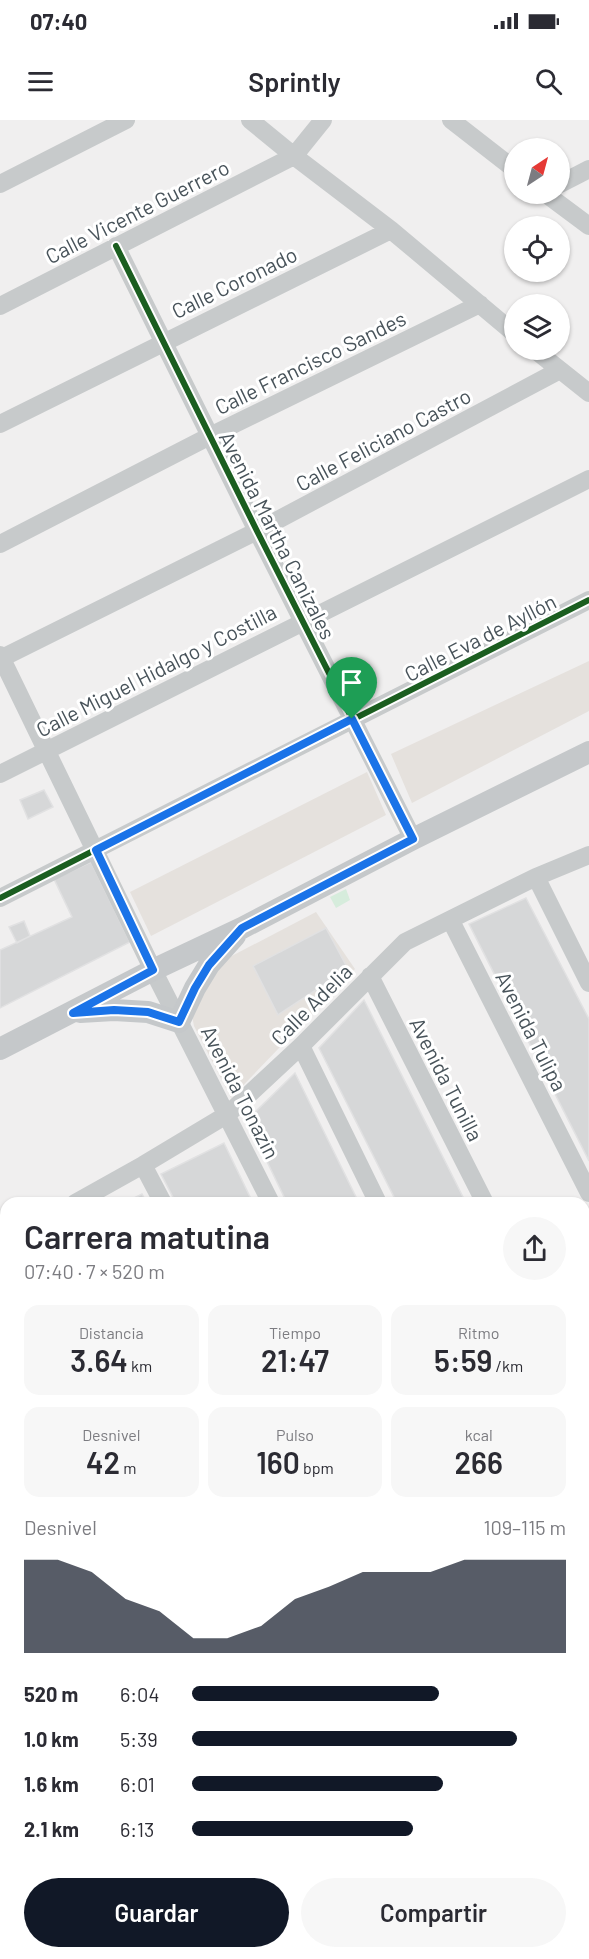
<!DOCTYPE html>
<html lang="es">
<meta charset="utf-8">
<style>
:root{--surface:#fff;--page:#f7f7f7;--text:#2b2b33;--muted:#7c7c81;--accent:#111827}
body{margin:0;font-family:Barlow,sans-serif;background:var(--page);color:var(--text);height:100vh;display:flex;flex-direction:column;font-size:22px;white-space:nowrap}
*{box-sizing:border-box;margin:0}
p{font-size:20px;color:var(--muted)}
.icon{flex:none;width:33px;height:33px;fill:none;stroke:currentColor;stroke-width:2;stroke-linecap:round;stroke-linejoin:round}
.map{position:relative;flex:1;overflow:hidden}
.drawer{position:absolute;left:0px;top:1077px;width:590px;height:762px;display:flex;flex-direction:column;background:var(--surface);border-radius:18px 18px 0 0;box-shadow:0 2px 4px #0004}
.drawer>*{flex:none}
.needle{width:39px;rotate:36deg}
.tools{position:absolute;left:504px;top:18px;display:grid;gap:12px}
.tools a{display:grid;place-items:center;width:66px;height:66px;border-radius:50%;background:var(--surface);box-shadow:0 2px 4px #0004;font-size:30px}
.pin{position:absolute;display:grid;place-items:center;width:51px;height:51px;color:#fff;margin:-62px -26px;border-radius:50% 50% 50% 0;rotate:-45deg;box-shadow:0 0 6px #0007}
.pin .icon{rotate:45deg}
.round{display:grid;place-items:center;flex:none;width:63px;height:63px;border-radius:32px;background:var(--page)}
.overview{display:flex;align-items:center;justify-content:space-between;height:102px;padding:0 24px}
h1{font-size:33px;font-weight:600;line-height:45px}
.figures{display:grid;grid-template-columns:repeat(3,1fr);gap:9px;height:102px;padding:6px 24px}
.figures div{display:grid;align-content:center;border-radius:15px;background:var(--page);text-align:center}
.figures b{font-size:30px;font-weight:600}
.figures small{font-size:16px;font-weight:400}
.figures p{font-size:16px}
.chart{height:168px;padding:12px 24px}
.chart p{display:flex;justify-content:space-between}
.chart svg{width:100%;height:108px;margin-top:6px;fill:var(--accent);opacity:.7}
.primary-button{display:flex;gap:12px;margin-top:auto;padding:12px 24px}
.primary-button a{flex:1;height:69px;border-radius:36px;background:var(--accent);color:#fff;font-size:24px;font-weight:600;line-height:69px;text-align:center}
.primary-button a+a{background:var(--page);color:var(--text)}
ul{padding:0 24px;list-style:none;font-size:20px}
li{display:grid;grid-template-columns:96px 72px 1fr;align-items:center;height:45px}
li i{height:15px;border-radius:8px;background:var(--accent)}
.status{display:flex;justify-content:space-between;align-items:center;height:42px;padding:0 30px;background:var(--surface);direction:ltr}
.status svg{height:16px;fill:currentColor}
header{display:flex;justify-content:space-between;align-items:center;height:78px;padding:0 24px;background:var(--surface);font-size:27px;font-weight:600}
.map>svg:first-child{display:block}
</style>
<div class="status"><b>07:40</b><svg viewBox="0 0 49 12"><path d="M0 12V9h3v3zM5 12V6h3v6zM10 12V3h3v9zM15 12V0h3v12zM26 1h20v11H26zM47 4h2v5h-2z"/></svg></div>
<header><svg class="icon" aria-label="menu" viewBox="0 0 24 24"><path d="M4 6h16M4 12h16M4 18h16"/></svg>Sprintly<svg class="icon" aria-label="search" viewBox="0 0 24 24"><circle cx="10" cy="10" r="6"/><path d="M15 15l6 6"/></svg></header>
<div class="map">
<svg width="589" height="1839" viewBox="0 0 589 1839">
<rect width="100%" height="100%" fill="#f0efef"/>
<path fill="#e5e1dd" d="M589 541V591L412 683 391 634Z
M367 652 386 695 151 816 130 772Z
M316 792 355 849 231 978 194 906 191 891 226 839Z"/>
<path fill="#d6ecdc" d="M346 769 350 780 336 788 330 777Z"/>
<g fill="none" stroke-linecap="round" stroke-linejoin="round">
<path stroke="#aee2e7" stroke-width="14" d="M0 1562 6 1564
M584 1781 589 1783"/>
</g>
<path fill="#d6d7d8" stroke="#e1e1e2" stroke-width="1.5" d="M44 670 53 687 28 699 20 680Z
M91 742 130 822 0 888V830L72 797 54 759Z
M526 778 589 899V1041L469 804Z
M24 801 30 816 17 823 9 807Z
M326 808 348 849 278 895 253 846Z
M364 880 466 1083H397L319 928Z
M295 953 359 1083H287L247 1000Z
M224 1023 253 1083H176L161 1054Z
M142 1074 147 1083H124Z
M589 1248V1287L584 1289V1251Z"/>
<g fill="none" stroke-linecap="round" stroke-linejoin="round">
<path stroke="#c7cacb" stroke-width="18" d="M250 0 294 36 391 110 514 213
M451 0 514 49
M0 64 126 0
M560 64 589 49
M546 74 589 106
M116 126 257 411 413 719
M0 186 294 36 323 0
M535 230 589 273
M0 304 391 110
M0 424 210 316 480 184
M0 535 153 850 271 1083
M0 539 257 411 560 250
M0 654 589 359
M536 757 589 863
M0 778 589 480
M451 801 589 1073
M370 856 485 1083
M301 926 378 1083
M143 1045 163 1083
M75 1083 143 1045 228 994 301 926 405 822 536 757 589 735
M0 1192 6 1204
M584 1240 589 1237
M584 1427 589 1423
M584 1517 589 1520
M0 1535 6 1537
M0 1577 6 1579
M0 1610 6 1607
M584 1694 589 1693
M584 1758 589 1760
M0 1778 6 1775
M584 1797 589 1799
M584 1815 589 1817
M233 1833 249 1839"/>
<path stroke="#c5c8ca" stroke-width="22" d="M80 892 114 890 148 892 179 902 195 868 209 845 235 816
M0 929 153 850 242 808 413 719 589 632"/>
<defs>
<path id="cycleway" d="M116 126 257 411 413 719
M0 778 589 480"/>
</defs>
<use href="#cycleway" stroke="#fff" stroke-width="10"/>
<use href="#cycleway" stroke="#1b5e20" stroke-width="6"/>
</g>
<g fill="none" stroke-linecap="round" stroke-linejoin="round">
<defs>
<path id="route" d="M352 599 413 719 242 808 209 845 195 868 179 902 148 892 114 890 73 893 153 850 96 730Z"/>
</defs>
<use href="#route" stroke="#fff" stroke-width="12"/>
<use href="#route" stroke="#1a73e8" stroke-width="8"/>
</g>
<g text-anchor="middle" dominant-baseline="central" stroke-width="6" stroke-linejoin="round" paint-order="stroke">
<g font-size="21" fill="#48535a" stroke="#fff">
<text transform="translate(137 91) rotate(-27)">Calle Vicente Guerrero</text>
<text transform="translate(234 162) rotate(-26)">Calle Coronado</text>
<text transform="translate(310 242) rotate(-26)">Calle Francisco Sandes</text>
<text transform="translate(383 319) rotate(-28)">Calle Feliciano Castro</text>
<text transform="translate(278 415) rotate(63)">Avenida Martha Canizales</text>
<text transform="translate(480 517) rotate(-27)">Calle Eva de Ayllón</text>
<text transform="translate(156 550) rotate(-27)">Calle Miguel Hidalgo y Costilla</text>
<text transform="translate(311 884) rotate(-45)">Calle Adelia</text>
<text transform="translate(532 911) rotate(63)">Avenida Tulipa</text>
<text transform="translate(447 959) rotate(63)">Avenida Tunilla</text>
<text transform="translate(241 972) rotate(63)">Avenida Tonazin</text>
</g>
</g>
</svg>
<div class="tools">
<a><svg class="needle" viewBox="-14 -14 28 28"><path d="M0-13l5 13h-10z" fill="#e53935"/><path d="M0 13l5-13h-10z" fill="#7c7c81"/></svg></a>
<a><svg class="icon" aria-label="locate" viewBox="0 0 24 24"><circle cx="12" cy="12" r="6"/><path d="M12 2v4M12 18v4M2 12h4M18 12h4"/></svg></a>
<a><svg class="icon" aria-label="layers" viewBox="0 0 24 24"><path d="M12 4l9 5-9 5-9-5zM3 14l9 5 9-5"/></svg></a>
</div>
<div class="pin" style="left:352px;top:599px;background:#1e9e55"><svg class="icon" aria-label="arrive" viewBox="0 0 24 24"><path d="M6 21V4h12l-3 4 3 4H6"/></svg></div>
<section class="drawer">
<div class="overview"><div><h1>Carrera matutina</h1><p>07:40 · 7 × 520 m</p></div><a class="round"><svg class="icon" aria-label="share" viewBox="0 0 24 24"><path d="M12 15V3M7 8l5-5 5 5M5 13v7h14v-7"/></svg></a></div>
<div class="figures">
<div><p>Distancia</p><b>3.64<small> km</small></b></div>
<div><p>Tiempo</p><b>21:47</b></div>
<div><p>Ritmo</p><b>5:59<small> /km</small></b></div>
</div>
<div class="figures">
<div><p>Desnivel</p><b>42<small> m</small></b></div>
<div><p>Pulso</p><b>160<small> bpm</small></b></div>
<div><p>kcal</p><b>266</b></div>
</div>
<div class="chart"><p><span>Desnivel</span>109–115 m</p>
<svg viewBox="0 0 160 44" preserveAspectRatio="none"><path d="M0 44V6L10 6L20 11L30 22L40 27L50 38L60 38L70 33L80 22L90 17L100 11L110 11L120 11L130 6L140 6L150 6L160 6V44z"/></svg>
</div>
<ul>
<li><b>520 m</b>6:04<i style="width:66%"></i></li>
<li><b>1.0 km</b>5:39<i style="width:87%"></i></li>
<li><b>1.6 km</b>6:01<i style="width:67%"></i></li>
<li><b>2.1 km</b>6:13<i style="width:59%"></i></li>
</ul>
<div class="primary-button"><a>Guardar</a><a>Compartir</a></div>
</section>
</div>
